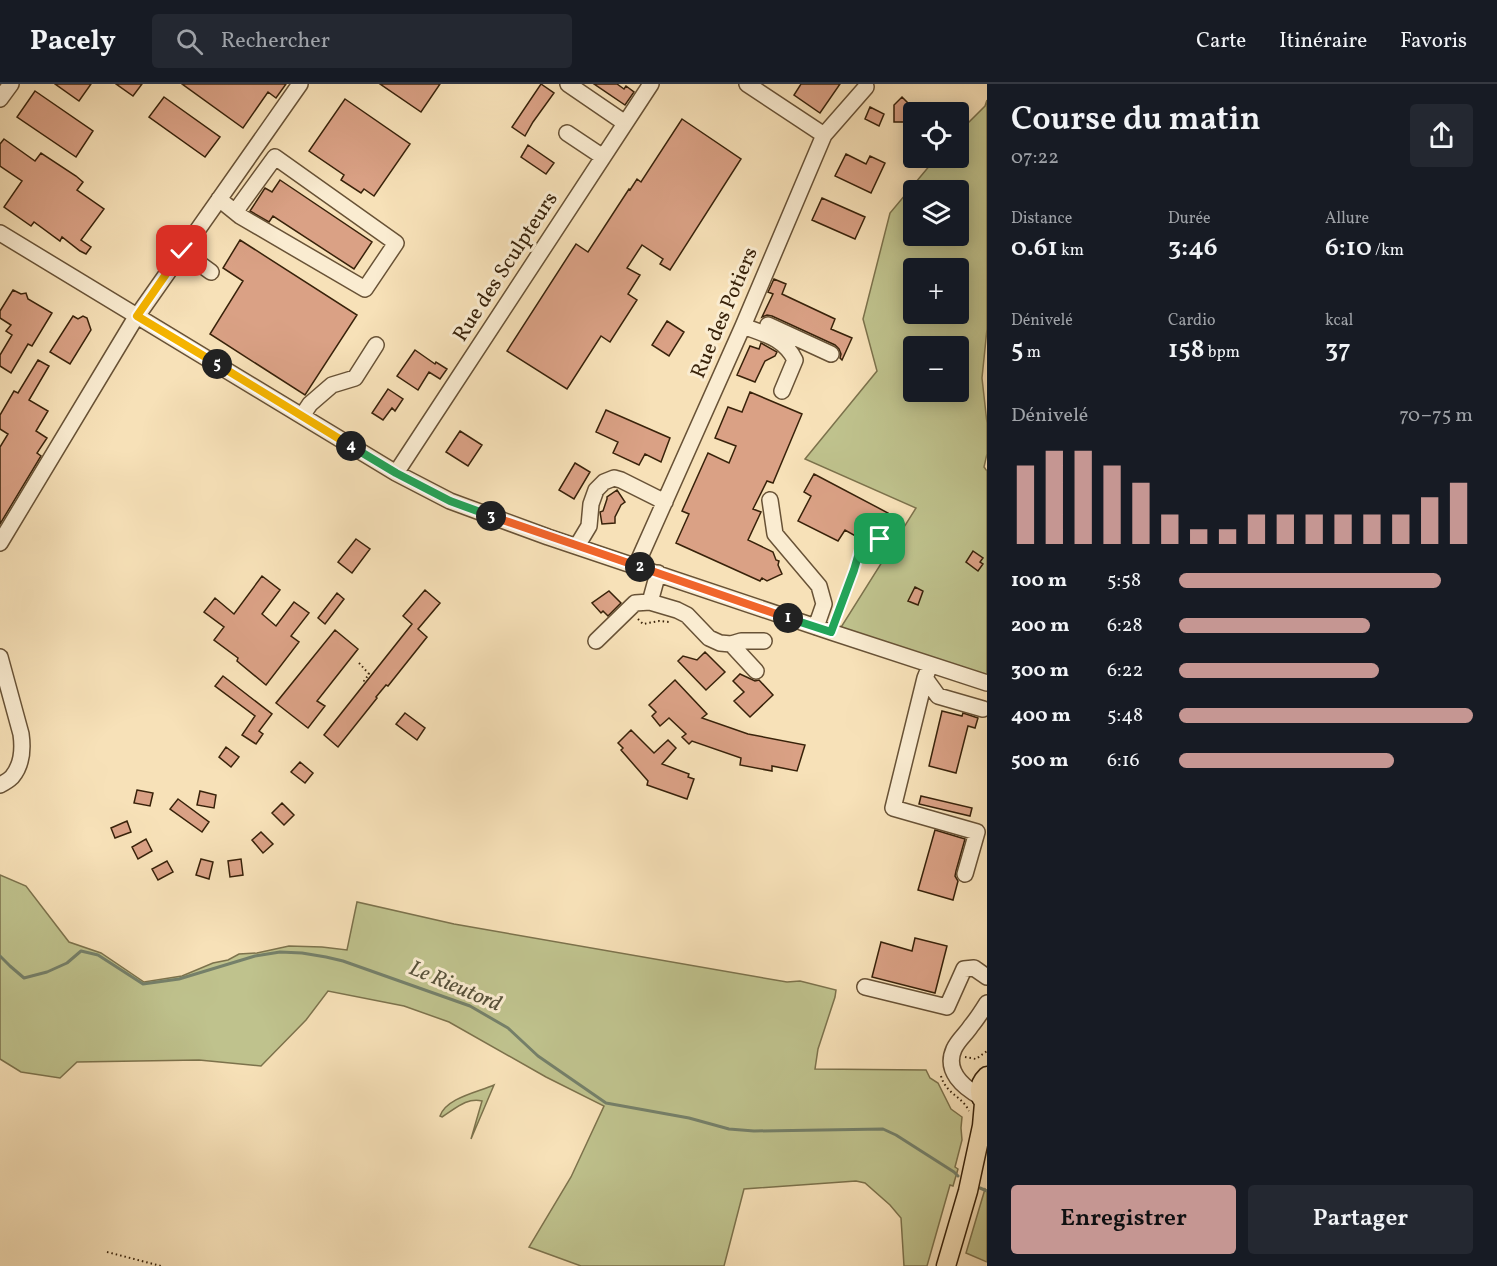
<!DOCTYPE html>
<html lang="fr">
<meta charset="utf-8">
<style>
:root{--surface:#171b24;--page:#242831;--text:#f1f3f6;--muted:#9ea1a6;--line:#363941;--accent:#c59692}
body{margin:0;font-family:Vollkorn,serif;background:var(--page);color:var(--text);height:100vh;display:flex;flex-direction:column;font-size:22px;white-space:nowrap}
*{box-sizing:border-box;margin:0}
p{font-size:20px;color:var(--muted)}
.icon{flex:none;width:33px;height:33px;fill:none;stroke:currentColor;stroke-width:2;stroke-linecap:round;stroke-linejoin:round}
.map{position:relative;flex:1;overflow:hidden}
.side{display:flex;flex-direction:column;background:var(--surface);width:510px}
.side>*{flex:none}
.fabs{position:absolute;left:903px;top:18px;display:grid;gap:12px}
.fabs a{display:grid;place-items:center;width:66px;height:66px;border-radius:6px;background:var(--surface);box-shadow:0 3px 15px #0003;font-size:30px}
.pin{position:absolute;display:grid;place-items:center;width:51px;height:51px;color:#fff;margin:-26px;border-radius:12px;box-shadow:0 3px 9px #0006}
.km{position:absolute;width:30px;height:30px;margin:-15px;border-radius:50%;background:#222;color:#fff;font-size:16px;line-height:30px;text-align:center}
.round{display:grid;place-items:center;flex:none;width:63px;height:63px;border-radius:6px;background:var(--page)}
.summary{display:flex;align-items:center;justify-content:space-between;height:102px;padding:0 24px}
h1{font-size:33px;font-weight:600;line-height:45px}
.stats{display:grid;grid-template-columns:repeat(3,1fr);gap:9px;height:102px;padding:6px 24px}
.stats div{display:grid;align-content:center}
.stats b{font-size:26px;font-weight:600}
.stats small{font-size:16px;font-weight:400}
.stats p{font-size:16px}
.chart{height:168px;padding:12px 24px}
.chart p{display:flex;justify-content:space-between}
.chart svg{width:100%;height:108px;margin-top:6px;stroke:var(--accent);stroke-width:6}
.primary-button{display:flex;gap:12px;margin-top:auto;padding:12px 24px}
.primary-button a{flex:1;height:69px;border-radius:6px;background:var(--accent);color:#111;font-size:24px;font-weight:600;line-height:69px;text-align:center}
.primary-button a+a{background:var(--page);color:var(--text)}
ul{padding:0 24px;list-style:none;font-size:20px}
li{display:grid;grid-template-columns:96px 72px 1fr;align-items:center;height:45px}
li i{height:15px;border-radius:8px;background:var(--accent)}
header{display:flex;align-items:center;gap:36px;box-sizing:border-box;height:84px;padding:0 30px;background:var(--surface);border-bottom:2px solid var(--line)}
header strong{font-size:28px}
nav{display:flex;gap:33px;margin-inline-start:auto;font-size:21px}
.search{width:420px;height:54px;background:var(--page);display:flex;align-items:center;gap:15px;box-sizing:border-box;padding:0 21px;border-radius:6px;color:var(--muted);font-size:22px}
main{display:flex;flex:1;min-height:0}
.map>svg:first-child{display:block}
</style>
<header>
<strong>Pacely</strong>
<div class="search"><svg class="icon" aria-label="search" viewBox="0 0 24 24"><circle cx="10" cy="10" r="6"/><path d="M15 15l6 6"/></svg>Rechercher</div>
<nav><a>Carte</a><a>Itinéraire</a><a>Favoris</a></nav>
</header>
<main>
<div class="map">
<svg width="987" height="1182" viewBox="0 0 987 1182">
<rect width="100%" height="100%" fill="#f7e1b8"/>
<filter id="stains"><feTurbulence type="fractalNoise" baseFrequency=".00333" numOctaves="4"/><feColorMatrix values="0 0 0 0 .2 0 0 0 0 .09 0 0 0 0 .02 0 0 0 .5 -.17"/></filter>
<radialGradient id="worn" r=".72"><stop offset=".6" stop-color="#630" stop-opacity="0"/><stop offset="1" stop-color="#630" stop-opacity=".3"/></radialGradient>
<path fill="#bfc28d" stroke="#7c724c" stroke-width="1.5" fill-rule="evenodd" d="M987 16V245L982 294 987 339V370L984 383 987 387V594L838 548 916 424 805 375 877 287 863 235 890 129 936 74H958L959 48 985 22ZM914 106H958V152H914ZM914 184H958V230H914ZM914 262H958V308H914Z
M0 791 26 802 69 858 101 869 144 898 182 892 213 879 228 876 239 870 257 869 289 862 322 863 347 866 357 818 454 840 787 898 800 897 836 906 835 913 818 965 815 985 926 986 930 994 938 999 951 1025 962 1033 961 1044 962 1056 955 1083 958 1085 953 1102 950 1101 927 1182H904L901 1134 890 1121 865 1099 856 1097 744 1105 724 1182H581L529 1163 571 1093 604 1022 546 993 449 938 404 922 328 907 306 936 261 982 199 976 77 978 60 994 21 988 0 975Z
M494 1001 471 1055 482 1017C467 1013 455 1025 442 1033L440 1032C446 1014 478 1008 494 1001Z
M985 1105 987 1107V1178L966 1169Z"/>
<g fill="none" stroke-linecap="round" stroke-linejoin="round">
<path stroke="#75806a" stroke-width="3" d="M0 872 10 882 24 894 47 888 67 879 81 867 98 871 143 900 179 895 255 872 280 868 302 869 326 873 343 877 470 922 508 944 538 972 606 1019 689 1034 729 1045 754 1047 883 1045 896 1051 954 1088 958 1092
M980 1104 987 1107"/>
</g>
<path fill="#daa185" stroke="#38220a" stroke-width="1.5" d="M55 0H91L79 17Z
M116 0H142L133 12Z
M182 0H286L276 14 268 8 243 44Z
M380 0H440L421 28Z
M541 0 554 9 533 38 525 52 512 43Z
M594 0H617L624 5 626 2 634 8 625 21Z
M801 0H840L820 29 794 11Z
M35 7 93 47 76 73 17 33Z
M164 13 220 53 205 73 149 33Z
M902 13 912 23 908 27V38H894V21Z
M345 15 410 60 374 112 364 105 361 109 341 96 344 91 309 67Z
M870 23 884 30 879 42 865 35Z
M682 35 741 75 670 186 660 180 663 175 642 161 627 184 640 191 628 210 637 216 610 258 601 252 567 305 507 267 576 160 588 168 629 105 630 106 637 95 641 98Z
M4 55 35 77 41 69 76 92 83 98 77 106 104 125 81 156 91 163 86 170 80 167 62 153 60 157 34 138 31 142 4 123 22 97 0 82V60Z
M528 61 554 79 546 90 521 73Z
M846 70 866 80 870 72 885 79 871 109 835 92Z
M280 96 372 158 354 185 273 132 269 138 250 127 265 104 272 108Z
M822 114 865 133 855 155 812 136Z
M240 156 357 231 305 311 210 250 243 197 223 184Z
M774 195 786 200 782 210 835 235 831 245 852 254 842 276 840 274 841 270 839 265 835 261 772 232 767 231 762 233 773 210 768 208Z
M13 206 21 210 26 209 28 215 52 229 32 262 28 260 11 289 0 282V271L12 251 6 247 11 241 0 234V227Z
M73 232 78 235 83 232 87 234 91 246 70 280 50 268Z
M667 237 684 248 669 272 652 261Z
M761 259 777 268 775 272 765 277 755 298 737 291 750 262 759 265Z
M415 266 435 280 436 278 447 285 440 295 429 288 418 306 397 292Z
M38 276 49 282 29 316 48 327 36 347 47 354 37 369 41 372 0 440V363L8 350 0 345V331L14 307 18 309Z
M388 305 403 315 395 327 392 324 383 336 372 329Z
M750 308 802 330 773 399 767 397 753 425 761 428 748 456 773 468 776 476 779 477 778 481 782 490 767 497 762 494 760 497 676 459 689 430 682 427 708 369 729 379 736 362 715 354 728 323 742 328Z
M606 326 670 354 661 378 645 370 639 381 613 369 618 358 596 348Z
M460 347 482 361 468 382 446 368Z
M575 379 590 388 574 415 559 406Z
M814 390 888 429 881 442 869 436 859 454 845 446 838 457 798 437 811 412 804 408Z
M617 406 625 418 621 421 615 433V439L602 440 600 428 603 427 607 415V413Z
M356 455 370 465 352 489 338 478Z
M973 467 983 474 980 478 983 480 978 487 966 478Z
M262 492 280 506 262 530 276 542 294 518 309 529 291 552 299 558 266 601 237 577 238 574 214 556 224 543 204 528 215 514 234 530Z
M915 503 923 507 918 521 908 517Z
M425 506 440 519 418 545 427 553 388 602 386 601 376 613 377 614 338 663 324 651 412 540 403 532Z
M609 507 621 519 608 532 603 527 601 529 592 519Z
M337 509 344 515 325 540 318 534Z
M335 546 358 565 317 617 325 622 308 644 276 619Z
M705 568 725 588 706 606 678 577 683 572 697 576Z
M740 590 755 597 759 596 773 611 750 633 734 617 744 608 733 597Z
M223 592 272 630 259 647 263 650 256 660 242 651 255 632 215 602Z
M675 596 707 630 702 634 748 650 805 661 797 687 772 682V687L740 681 741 674 692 657 689 660 682 653 686 650 669 634 660 642 652 632 656 628 649 621Z
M942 627 962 632 963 629 978 634 975 644 968 642 956 689 929 682Z
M405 629 425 644 417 656 396 640Z
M631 646 654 669 668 656 676 664 662 680 689 690 688 693 694 695 687 715 647 701 648 697 621 666 623 664 618 659Z
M226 663 239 673 231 683 219 673Z
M300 678 313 689 305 699 291 688Z
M137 706 153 709 150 722 134 719Z
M200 707 216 711 214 724 197 721Z
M921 712 972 724 970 732 919 720Z
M178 715 209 738 202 748 170 725Z
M282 719 294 731 284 741 272 729Z
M127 737 131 748 115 754 111 744Z
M935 746 965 755 956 787 955 792 958 797 953 816 918 806Z
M261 748 273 760 263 769 252 756Z
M146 755 152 767 138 775 132 763Z
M201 775 213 778 209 795 196 791Z
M241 775 243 791 230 793 228 777Z
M167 777 173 788 158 796 152 785Z
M915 854 947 862 935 909 872 893 881 858 912 867Z"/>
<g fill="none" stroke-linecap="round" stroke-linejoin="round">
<defs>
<path id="minor" d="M568 0 625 39
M747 0 824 51
M0 15 11 0
M567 49 603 73
M219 115 240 132 365 205 396 159 275 73 235 128
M0 149 396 389 450 417 548 453 831 548 987 599
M182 167 211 188
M768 241 831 270
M743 242C764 250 784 254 795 276L782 307
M302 332 310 320 332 301 355 294 376 261
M396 389 651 0
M770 416 775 450 819 502 824 520 816 543
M0 459 133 238 300 0
M577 462 589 442 591 420 596 406 604 398 614 394 621 396 665 418
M636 482 743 242 824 51 866 3
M658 489 650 518 677 526 687 531 709 554 720 559 731 560 741 557H764
M596 557 635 519 650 518
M731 560 756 587
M0 573 21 650C23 664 22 681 12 693 9 696 4 699 0 701
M927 589 925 594 938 612 983 625
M925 594 893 724 977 748 965 790
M865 903 947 923 964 885 974 884 987 893
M981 1013C963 1003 944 987 954 965 958 956 966 950 971 942 977 935 982 927 987 919"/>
<path id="major" d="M987 992C978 1001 977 1012 987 1021
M946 1182 968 1107 982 1042 984 1019"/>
</defs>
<use href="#minor" stroke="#685236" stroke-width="18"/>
<use href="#major" stroke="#38220a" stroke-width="21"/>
<path stroke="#38220a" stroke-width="2" stroke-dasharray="1.5 3" stroke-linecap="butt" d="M638 535 643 540 659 537 669 538
M835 537 854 486 861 462 880 455 893 434
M359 579 369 590 364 597V600
M965 973 976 975 987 967
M941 992C946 1010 962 1012 969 1027
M107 1168 161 1182"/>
<use href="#minor" stroke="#faecd1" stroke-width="15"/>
<use href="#major" stroke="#f7e1b8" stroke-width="18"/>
</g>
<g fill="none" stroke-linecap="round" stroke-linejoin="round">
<defs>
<path id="split-1" d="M788 534 831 548 854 486 861 462 880 455"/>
<path id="split-2" d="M640 483 788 534"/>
<path id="split-3" d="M491 432 640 483"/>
<path id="split-4" d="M351 362 396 389 450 417 491 432"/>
<path id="split-5" d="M217 280 351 362"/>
<path id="split-6" d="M182 167 137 232 217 280"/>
</defs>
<use href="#split-1" stroke="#fff" stroke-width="12"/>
<use href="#split-2" stroke="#fff" stroke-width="12"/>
<use href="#split-3" stroke="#fff" stroke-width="12"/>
<use href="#split-4" stroke="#fff" stroke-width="12"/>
<use href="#split-5" stroke="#fff" stroke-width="12"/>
<use href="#split-6" stroke="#fff" stroke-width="12"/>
<use href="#split-1" stroke="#22a559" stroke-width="8"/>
<use href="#split-2" stroke="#f0652b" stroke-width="8"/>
<use href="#split-3" stroke="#f0652b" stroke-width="8"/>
<use href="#split-4" stroke="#22a559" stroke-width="8"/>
<use href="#split-5" stroke="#f5b400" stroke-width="8"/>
<use href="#split-6" stroke="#f5b400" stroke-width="8"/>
</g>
<g text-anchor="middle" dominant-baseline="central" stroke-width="6" stroke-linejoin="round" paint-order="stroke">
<g font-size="21" fill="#38220a" stroke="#faecd1">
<text transform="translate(506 183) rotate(-57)">Rue des Sculpteurs</text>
<text transform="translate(725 229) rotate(-67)">Rue des Potiers</text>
</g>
<g font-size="22" font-style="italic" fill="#57513a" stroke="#faecd1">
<text transform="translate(455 903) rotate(23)">Le Rieutord</text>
</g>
</g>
<rect width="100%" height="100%" filter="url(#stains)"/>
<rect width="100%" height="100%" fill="url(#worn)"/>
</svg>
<div class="fabs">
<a><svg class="icon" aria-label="locate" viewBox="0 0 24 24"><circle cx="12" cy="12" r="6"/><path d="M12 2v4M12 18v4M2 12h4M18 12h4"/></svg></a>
<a><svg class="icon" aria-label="layers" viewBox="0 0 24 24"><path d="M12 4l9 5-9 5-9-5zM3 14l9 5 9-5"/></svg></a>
<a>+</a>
<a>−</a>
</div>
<div class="pin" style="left:880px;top:455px;background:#1e9e55"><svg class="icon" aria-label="arrive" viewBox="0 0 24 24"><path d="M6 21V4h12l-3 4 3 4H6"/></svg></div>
<div class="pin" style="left:182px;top:167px;background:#d93025"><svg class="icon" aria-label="check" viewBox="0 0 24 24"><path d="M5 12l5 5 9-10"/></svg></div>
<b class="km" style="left:788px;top:534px">1</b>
<b class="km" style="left:640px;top:483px">2</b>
<b class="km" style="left:491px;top:432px">3</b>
<b class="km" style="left:351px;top:362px">4</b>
<b class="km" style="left:217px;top:280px">5</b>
</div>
<section class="side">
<div class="summary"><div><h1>Course du matin</h1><p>07:22</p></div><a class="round"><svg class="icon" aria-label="share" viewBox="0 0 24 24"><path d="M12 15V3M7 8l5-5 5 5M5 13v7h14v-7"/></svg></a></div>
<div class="stats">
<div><p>Distance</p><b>0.61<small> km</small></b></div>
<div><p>Durée</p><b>3:46</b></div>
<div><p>Allure</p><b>6:10<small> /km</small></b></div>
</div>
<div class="stats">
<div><p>Dénivelé</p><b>5<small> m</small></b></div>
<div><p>Cardio</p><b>158<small> bpm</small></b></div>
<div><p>kcal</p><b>37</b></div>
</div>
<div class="chart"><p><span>Dénivelé</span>70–75 m</p>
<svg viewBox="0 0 160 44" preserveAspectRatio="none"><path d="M5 44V12M15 44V6M25 44V6M35 44V12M45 44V19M55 44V32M65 44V38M75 44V38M85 44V32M95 44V32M105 44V32M115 44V32M125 44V32M135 44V32M145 44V25M155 44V19"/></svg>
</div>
<ul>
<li><b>100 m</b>5:58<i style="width:89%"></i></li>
<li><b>200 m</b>6:28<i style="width:65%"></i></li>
<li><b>300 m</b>6:22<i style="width:68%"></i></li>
<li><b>400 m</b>5:48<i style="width:100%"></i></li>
<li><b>500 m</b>6:16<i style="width:73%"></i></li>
</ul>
<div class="primary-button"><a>Enregistrer</a><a>Partager</a></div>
</section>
</main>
